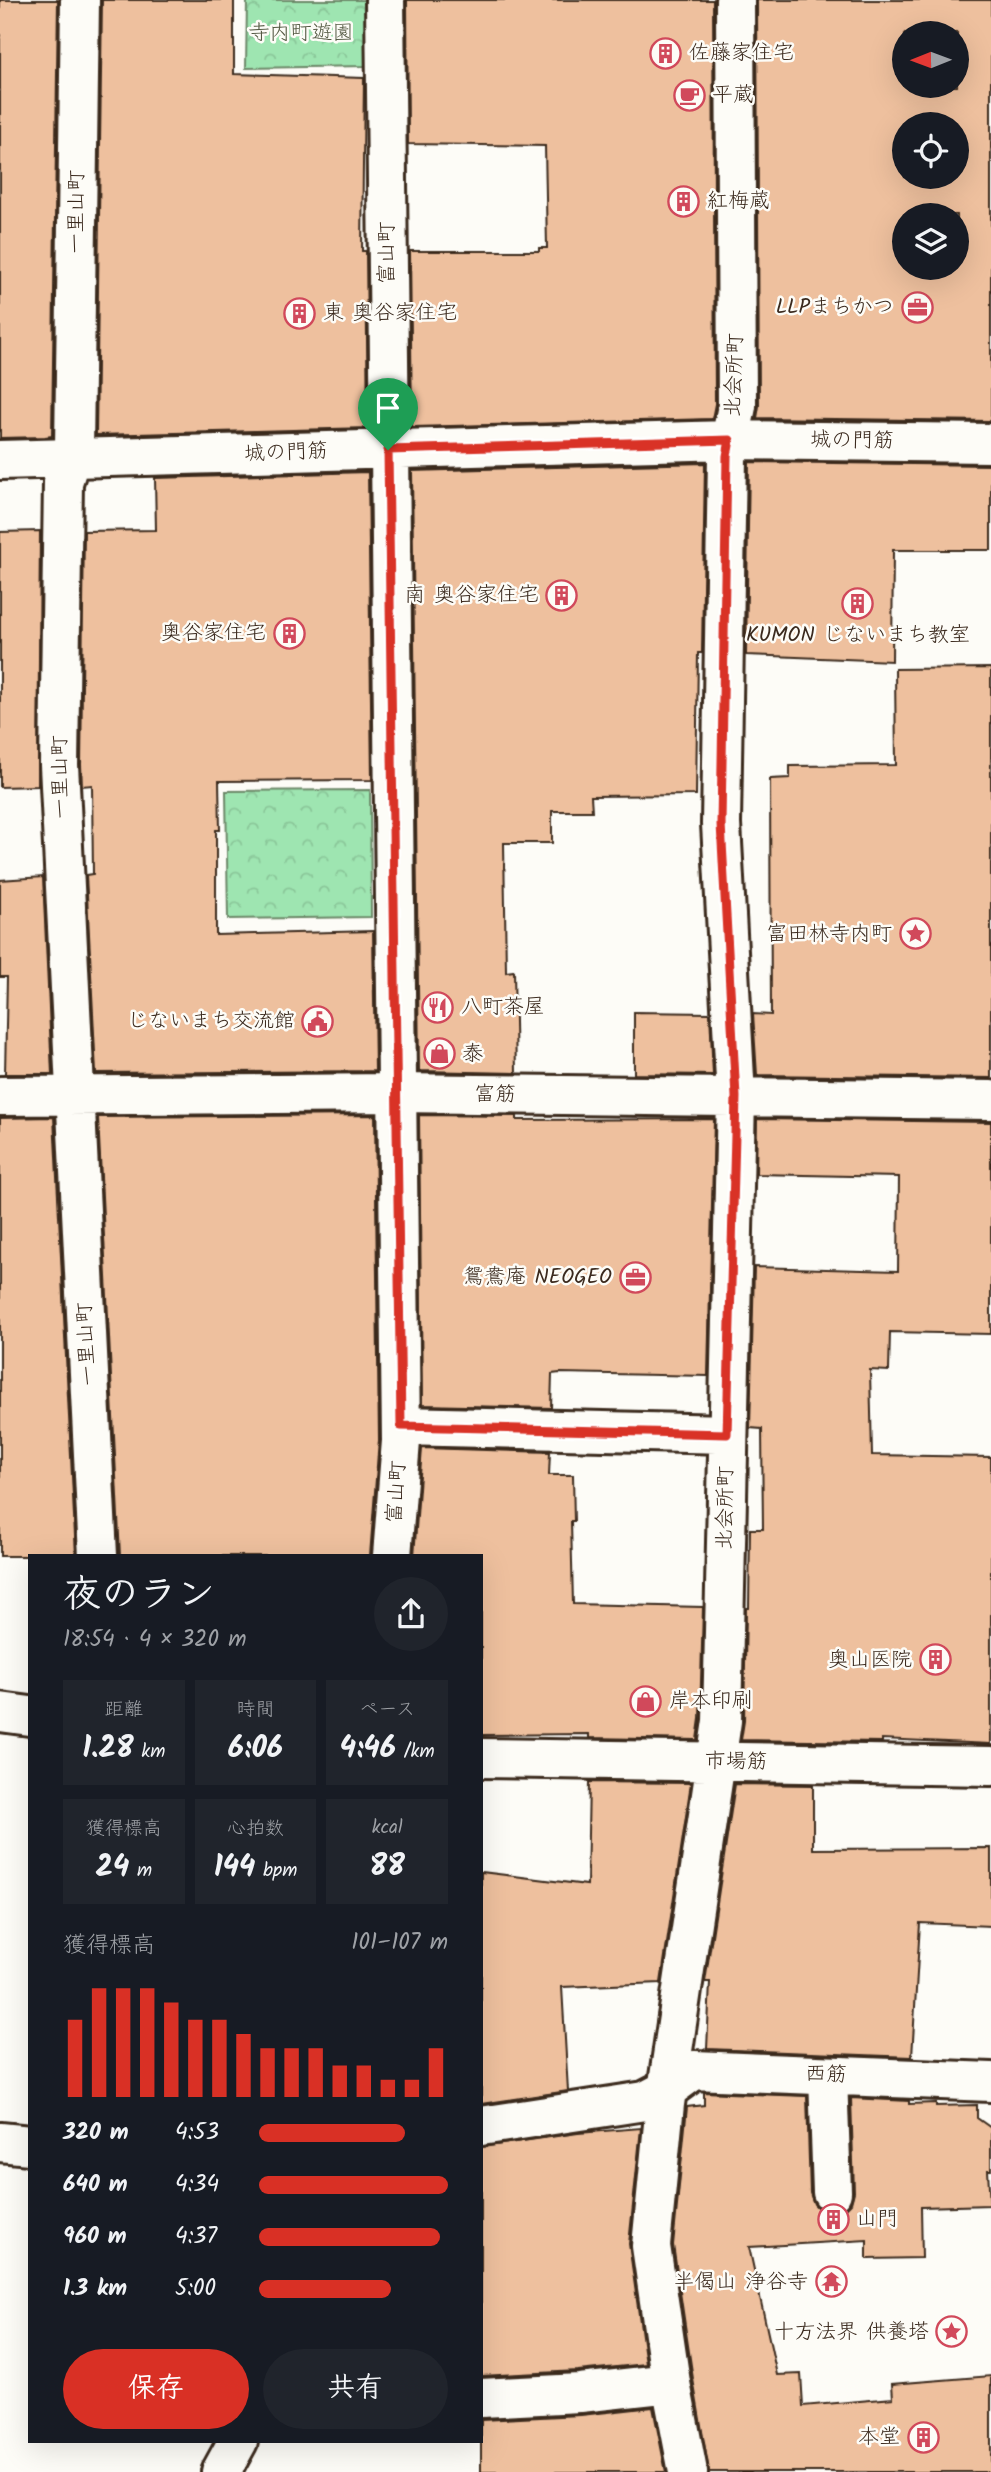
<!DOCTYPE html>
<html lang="ja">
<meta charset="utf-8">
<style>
:root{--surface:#171b24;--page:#20242c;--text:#f1f3f6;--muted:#9ea1a6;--accent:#d93025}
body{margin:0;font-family:Kalam,"Klee One",sans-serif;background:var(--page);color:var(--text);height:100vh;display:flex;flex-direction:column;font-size:26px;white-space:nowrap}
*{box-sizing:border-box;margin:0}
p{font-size:23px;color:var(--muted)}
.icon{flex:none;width:38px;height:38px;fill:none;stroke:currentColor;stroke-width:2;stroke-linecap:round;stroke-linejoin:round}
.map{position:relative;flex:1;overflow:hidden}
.sheet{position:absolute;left:28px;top:1554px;width:455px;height:889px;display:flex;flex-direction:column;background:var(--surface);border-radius:0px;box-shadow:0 7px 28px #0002}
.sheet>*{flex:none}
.needle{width:46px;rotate:269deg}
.tools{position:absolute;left:892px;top:21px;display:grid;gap:14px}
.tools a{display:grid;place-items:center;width:77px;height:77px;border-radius:50%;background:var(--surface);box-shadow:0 7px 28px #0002;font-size:35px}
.pin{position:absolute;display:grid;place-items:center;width:60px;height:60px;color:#fff;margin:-72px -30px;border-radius:50% 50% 50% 0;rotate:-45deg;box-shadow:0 0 7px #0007}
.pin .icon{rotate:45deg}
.round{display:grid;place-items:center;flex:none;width:74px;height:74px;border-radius:37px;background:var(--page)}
.summary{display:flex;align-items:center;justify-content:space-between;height:119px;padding:0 35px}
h1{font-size:38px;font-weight:800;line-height:52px}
.metrics{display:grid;grid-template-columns:repeat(3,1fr);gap:10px;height:119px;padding:7px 35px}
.metrics div{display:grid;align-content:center;border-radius:0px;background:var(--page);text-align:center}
.metrics b{font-size:30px;font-weight:800}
.metrics small{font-size:19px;font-weight:400}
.metrics p{font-size:19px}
.chart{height:196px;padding:14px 35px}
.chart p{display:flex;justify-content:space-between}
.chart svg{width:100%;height:126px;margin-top:7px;stroke:var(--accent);stroke-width:6}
.cta{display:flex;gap:14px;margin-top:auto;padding:14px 35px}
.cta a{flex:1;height:80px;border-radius:42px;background:var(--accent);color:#fff;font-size:28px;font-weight:800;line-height:80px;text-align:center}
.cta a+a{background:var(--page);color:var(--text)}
ul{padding:0 35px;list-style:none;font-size:23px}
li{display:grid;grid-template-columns:112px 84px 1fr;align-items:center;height:52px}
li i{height:18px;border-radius:9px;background:var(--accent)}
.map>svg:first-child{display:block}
</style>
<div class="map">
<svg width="991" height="2472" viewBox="0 0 991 2472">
<defs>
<pattern id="park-crowns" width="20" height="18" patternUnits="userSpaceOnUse" patternTransform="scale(1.75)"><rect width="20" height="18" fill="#9ee5b1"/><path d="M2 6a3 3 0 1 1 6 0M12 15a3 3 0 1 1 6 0" fill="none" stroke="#89c598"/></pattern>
</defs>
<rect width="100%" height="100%" fill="#fdfcf7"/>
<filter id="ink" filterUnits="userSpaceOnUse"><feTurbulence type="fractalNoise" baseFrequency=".0143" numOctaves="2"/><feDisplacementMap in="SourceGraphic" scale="14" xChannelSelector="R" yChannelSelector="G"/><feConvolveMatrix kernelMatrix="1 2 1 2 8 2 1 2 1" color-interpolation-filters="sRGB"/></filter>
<g filter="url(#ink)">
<path fill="url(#park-crowns)" stroke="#6c8868" stroke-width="2" d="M247 0H366V66L246 68Z
M370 790 371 917 228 919 226 791Z"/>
<path fill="#eec09e" stroke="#3b2a1e" stroke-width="2" fill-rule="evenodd" d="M0 0H58L52 436 45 437 0 438Z
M102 0H234V74L364 78 362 251H366L368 428 96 435Z
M407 0H713L715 404 712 419 412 427 410 251H539V248H547L545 146 408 144Z
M757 0H991V421L757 418 759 406ZM905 33H957V86H905ZM905 124H957V177H905ZM905 215H957V268H905Z
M749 462 991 465V550H893L892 661 746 655Z
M705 463 702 653H698L696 795 591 796 592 811H552V843H504L506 972 514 971 516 1073 419 1071 412 471Z
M368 472 372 780 219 781 220 830H216V935L373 931 375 1071 96 1073 86 875 93 874 92 785 82 786 81 765 84 531 156 530 155 478Z
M40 531 38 786 0 787V532Z
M991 668V1078L757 1075 753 1014 771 1015 770 779 790 778V766L896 765 895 669Z
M43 877 52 1074H5L7 977H0V880Z
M634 1012 710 1013 713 1075 634 1074Z
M375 1115 379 1440 370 1556H120L98 1117Z
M419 1115 517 1116V1120L714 1119 708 1376 560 1373 552 1374 551 1408 422 1405Z
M54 1117 76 1556H0V1118Z
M757 1119 991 1122V1334L890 1332 889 1371 870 1370 872 1455 991 1457V1744L882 1739V1742L741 1740 744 1721 746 1608H749L750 1529H763L762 1429 750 1428 754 1267 898 1271 899 1177 756 1174Z
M422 1448 550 1452 549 1475H573L574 1521H571L573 1604 703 1607 700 1719 697 1740 589 1738V1734L481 1735V1556H414Z
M589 1782 691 1783 661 1983 562 1987 568 2091 481 2104V1872L587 1885Z
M735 1784 813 1785V1849L991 1848V1926L920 1923 912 2057 707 2049 710 1982H705Z
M704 2092 807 2096 810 2193 814 2204 821 2211 832 2214 844 2210 851 2203 854 2192 851 2098 909 2101V2104L936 2103V2106L977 2105V2118L991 2128V2170H988L990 2205 921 2207 922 2258 867 2259V2240L749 2247 777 2375 801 2374 803 2406 893 2398 892 2384 991 2376V2472H709L693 2379 673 2245 687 2107 704 2105Z
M641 2128 629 2244 646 2364 578 2371 481 2376V2147L578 2133Z
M653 2407 666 2472H481V2420L581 2415Z"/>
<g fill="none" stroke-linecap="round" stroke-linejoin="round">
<defs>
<path id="minor" d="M80 0 74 449 63 482 59 765 98 1556
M385 0 401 1441 392 1556
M0 460 730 440 991 443
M0 1096 396 1093 991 1100
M401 1426 728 1434
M0 1712 30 1716
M481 1758 991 1766
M828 2076 832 2192
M481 2126 645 2101 668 2089 694 2070 991 2082
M0 2142 30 2145
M481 2398 580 2393 671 2383
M221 2472 238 2441
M688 2472 671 2383 651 2246 665 2104 722 1721 736 1097 721 824 727 456 737 406 735 0"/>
</defs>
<use href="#minor" stroke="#3b2a1e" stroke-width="44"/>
<use href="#minor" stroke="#fdfcf7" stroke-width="38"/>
</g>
</g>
<g fill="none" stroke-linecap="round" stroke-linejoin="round" filter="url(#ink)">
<defs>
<path id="route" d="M730 440 727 456 721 824 736 1097 727 1434 401 1426 388 450Z"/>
</defs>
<use href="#route" stroke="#fff" stroke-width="14"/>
<use href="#route" stroke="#d93025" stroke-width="9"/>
</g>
<defs>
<symbol id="building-ring" viewBox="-11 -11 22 22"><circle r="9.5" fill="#fdfcf7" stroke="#d1495b" stroke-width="1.5"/><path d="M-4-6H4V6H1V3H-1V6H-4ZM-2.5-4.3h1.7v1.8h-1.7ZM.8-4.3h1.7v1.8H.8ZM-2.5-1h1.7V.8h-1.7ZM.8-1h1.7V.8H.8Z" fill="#d1495b"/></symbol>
<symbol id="cafe-ring" viewBox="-11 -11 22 22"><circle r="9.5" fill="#fdfcf7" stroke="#d1495b" stroke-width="1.5"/><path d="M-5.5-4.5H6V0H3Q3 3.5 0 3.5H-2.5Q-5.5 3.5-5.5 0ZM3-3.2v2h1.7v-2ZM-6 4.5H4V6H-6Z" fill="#d1495b"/></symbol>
<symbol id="office-ring" viewBox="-11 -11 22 22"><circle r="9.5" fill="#fdfcf7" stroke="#d1495b" stroke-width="1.5"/><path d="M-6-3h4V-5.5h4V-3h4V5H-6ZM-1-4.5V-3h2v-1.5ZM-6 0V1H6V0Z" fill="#d1495b"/></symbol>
<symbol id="sight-ring" viewBox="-11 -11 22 22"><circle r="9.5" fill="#fdfcf7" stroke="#d1495b" stroke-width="1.5"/><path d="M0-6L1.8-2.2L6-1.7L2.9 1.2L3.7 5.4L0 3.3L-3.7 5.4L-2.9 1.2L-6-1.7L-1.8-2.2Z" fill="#d1495b"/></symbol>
<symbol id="restaurant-ring" viewBox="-11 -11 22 22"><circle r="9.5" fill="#fdfcf7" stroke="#d1495b" stroke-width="1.5"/><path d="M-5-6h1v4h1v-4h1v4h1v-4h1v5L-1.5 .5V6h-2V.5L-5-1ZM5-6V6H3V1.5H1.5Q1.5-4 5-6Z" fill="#d1495b"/></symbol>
<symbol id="civic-ring" viewBox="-11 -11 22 22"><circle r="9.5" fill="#fdfcf7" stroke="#d1495b" stroke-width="1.5"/><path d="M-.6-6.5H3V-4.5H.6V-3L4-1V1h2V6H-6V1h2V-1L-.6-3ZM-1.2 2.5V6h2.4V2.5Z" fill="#d1495b"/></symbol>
<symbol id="shop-ring" viewBox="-11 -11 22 22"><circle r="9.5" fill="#fdfcf7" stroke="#d1495b" stroke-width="1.5"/><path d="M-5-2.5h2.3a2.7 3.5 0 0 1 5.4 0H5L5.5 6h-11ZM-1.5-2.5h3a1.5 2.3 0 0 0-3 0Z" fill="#d1495b"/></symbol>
<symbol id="temple-ring" viewBox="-11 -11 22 22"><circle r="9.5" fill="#fdfcf7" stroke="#d1495b" stroke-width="1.5"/><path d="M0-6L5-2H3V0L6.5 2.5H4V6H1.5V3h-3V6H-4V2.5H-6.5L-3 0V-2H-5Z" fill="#d1495b"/></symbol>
</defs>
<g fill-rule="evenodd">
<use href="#building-ring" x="648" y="36" width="35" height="35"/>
<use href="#cafe-ring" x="672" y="78" width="35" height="35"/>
<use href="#building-ring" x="666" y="184" width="35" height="35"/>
<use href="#office-ring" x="900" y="290" width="35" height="35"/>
<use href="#building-ring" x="282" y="296" width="35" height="35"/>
<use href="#building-ring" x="544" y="578" width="35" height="35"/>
<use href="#building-ring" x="840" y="586" width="35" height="35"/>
<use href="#building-ring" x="272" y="616" width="35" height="35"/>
<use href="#sight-ring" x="898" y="916" width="35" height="35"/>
<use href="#restaurant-ring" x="420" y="990" width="35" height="35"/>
<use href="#civic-ring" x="300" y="1004" width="35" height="35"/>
<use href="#shop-ring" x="422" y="1036" width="35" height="35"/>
<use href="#office-ring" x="618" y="1260" width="35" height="35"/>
<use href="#building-ring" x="918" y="1642" width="35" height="35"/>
<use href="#shop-ring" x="628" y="1684" width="35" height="35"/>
<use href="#building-ring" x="816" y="2202" width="35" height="35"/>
<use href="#temple-ring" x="814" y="2264" width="35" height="35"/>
<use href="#sight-ring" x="934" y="2314" width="35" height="35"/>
<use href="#building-ring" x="906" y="2420" width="35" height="35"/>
</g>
<g text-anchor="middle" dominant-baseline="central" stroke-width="5" stroke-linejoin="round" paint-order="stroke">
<g font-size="21" fill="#545943" stroke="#fdfcf7">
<text x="301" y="33">寺内町遊園</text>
</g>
<g font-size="21" fill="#3b2a1e" stroke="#fdfcf7" text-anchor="end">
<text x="689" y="53" text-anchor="start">佐藤家住宅</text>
<text x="712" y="95" text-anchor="start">平蔵</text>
<text x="707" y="201" text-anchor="start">紅梅蔵</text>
<text x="894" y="307">LLPまちかつ</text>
<text x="323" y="313" text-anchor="start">東 奥谷家住宅</text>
<text x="539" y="595">南 奥谷家住宅</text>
<text x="266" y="633">奥谷家住宅</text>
<text x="858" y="635" text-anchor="middle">KUMON じないまち教室</text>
<text x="892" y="934">富田林寺内町</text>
<text x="461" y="1007" text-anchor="start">八町茶屋</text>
<text x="295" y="1021">じないまち交流館</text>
<text x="462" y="1054" text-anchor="start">泰</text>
<text x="612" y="1277">鴛鴦庵 NEOGEO</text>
<text x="912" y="1660">奥山医院</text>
<text x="669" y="1701" text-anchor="start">岸本印刷</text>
<text x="856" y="2219" text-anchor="start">山門</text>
<text x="808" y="2282">半偈山 浄谷寺</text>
<text x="929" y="2332">十方法界 供養塔</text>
<text x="900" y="2437">本堂</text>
</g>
<g font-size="21" fill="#3b2a1e" stroke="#fdfcf7">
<text transform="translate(77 212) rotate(-89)">一里山町</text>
<text transform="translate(387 253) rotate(-90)">富山町</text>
<text transform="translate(735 375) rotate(-88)">北会所町</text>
<text transform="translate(852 441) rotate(1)">城の門筋</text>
<text transform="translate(286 453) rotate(-2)">城の門筋</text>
<text transform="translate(61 777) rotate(-91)">一里山町</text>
<text transform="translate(495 1095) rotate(1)">富筋</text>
<text transform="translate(87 1344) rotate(-93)">一里山町</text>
<text transform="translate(397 1492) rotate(-86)">富山町</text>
<text transform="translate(726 1508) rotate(-89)">北会所町</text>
<text transform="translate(736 1762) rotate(1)">市場筋</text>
<text transform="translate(826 2075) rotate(2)">西筋</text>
</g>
</g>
</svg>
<div class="tools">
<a><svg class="needle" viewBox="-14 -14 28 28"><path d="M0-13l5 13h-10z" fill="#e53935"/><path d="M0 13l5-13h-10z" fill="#9ea1a6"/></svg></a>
<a><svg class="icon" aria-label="locate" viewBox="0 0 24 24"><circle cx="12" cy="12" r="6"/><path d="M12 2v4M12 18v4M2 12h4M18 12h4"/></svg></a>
<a><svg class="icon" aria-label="layers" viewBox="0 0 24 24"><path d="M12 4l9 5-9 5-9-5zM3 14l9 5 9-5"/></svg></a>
</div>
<div class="pin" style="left:388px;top:450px;background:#1e9e55"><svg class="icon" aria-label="arrive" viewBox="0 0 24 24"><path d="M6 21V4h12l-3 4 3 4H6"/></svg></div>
<section class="sheet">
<div class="summary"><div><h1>夜のラン</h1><p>18:54 · 4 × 320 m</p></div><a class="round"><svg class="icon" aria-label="share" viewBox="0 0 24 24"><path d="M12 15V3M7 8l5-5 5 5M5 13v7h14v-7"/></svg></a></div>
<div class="metrics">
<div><p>距離</p><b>1.28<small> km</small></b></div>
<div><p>時間</p><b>6:06</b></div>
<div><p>ペース</p><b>4:46<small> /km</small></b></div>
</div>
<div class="metrics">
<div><p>獲得標高</p><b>24<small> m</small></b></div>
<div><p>心拍数</p><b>144<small> bpm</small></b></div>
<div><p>kcal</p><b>88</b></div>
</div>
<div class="chart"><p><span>獲得標高</span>101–107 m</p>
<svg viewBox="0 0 160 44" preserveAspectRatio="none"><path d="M5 44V17M15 44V6M25 44V6M35 44V6M45 44V11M55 44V17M65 44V17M75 44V22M85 44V27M95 44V27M105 44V27M115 44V33M125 44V33M135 44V38M145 44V38M155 44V27"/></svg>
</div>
<ul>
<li><b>320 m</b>4:53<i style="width:77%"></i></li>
<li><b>640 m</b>4:34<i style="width:100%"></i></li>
<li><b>960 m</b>4:37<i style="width:96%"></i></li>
<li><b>1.3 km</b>5:00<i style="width:70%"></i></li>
</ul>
<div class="cta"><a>保存</a><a>共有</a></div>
</section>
</div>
